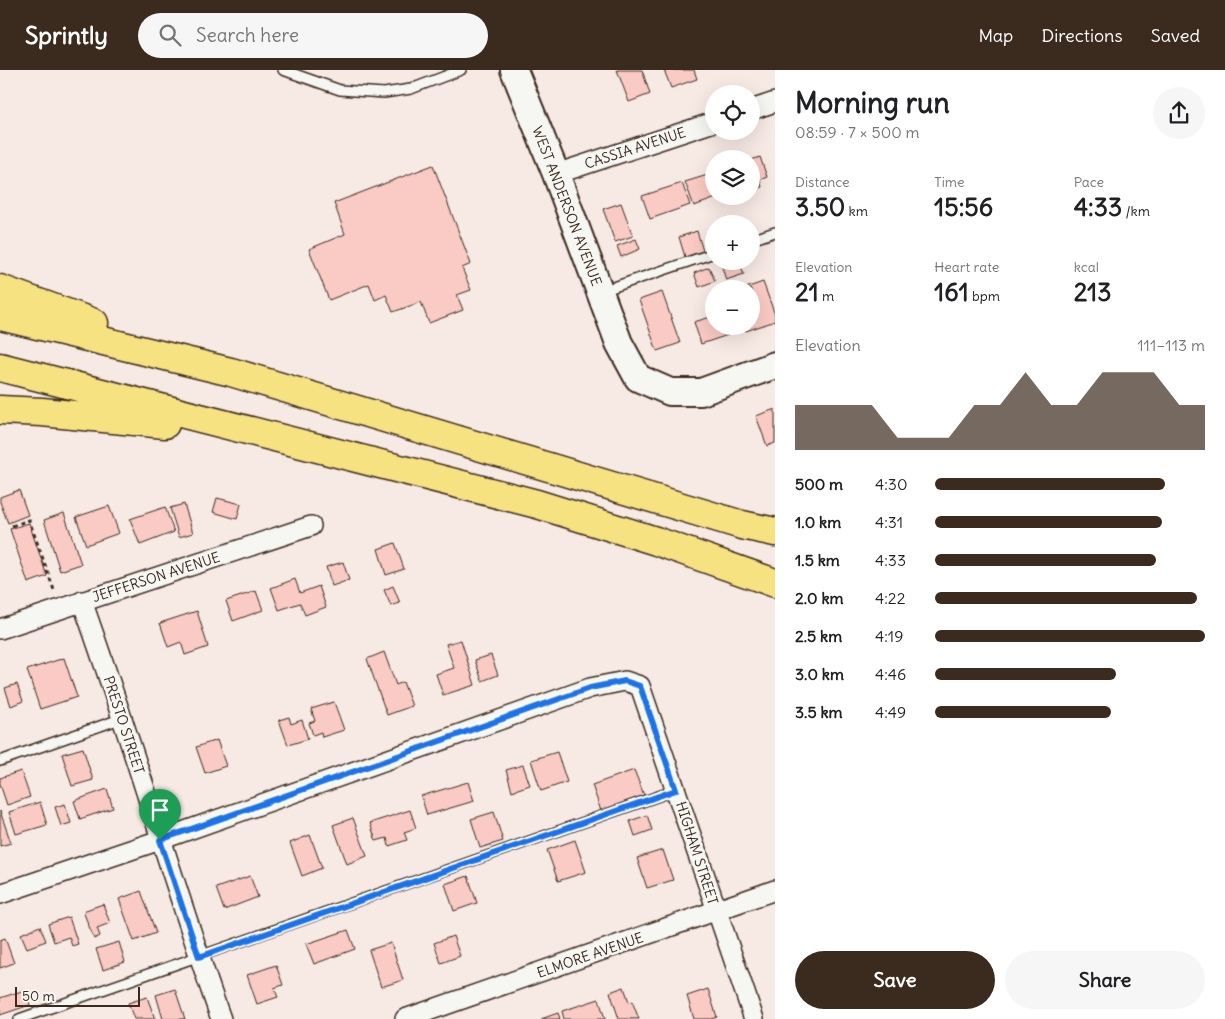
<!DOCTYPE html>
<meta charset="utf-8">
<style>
:root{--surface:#fff;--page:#f6f6f6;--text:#202124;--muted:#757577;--accent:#3b2a1e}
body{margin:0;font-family:Delius,sans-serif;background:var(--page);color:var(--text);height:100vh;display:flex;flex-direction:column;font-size:19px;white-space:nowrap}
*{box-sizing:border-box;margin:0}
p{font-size:16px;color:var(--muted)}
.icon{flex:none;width:28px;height:28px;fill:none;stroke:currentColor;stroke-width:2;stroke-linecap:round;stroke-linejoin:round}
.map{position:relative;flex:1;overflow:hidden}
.sheet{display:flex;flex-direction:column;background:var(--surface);width:450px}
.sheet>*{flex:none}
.controls{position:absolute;left:705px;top:15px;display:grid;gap:10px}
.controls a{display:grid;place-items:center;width:55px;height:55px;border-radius:50%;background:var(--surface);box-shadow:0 5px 20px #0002;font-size:25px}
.scale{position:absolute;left:15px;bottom:12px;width:125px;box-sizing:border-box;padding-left:5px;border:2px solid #3b2a1e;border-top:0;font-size:14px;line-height:18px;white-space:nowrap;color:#3b2a1e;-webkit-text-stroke:4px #f6f6f2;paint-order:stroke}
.pin{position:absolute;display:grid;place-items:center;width:42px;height:42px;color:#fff;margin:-51px -21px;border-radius:50% 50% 50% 0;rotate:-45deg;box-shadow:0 0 5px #0007}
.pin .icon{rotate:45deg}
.round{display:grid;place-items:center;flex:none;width:52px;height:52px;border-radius:26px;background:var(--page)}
.summary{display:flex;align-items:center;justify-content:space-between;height:85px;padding:0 20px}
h1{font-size:28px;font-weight:700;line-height:38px}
.stats{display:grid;grid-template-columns:repeat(3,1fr);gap:8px;height:85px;padding:5px 20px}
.stats div{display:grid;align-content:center}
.stats b{font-size:25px;font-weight:700}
.stats small{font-size:14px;font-weight:400}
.stats p{font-size:14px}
.chart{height:140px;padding:10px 20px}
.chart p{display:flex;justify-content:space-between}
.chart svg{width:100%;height:90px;margin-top:5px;fill:var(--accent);opacity:.7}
.primary-button{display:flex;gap:10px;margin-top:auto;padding:10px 20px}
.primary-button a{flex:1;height:58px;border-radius:30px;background:var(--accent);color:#fff;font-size:20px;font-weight:700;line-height:58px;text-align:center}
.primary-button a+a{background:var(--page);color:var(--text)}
ul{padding:0 20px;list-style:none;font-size:16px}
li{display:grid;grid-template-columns:80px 60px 1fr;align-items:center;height:38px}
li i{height:12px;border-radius:6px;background:var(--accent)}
header{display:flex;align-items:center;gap:30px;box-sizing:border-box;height:70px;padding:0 25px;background:var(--accent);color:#fff}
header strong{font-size:24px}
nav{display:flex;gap:28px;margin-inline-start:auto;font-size:18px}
.search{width:350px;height:45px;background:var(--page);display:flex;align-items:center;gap:12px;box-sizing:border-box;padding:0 18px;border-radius:28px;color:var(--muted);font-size:19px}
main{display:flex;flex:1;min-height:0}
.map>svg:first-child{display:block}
</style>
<header>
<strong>Sprintly</strong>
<div class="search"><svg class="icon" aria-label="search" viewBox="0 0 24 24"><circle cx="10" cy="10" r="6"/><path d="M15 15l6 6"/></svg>Search here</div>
<nav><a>Map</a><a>Directions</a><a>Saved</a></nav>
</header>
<main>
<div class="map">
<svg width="775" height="949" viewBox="0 0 775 949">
<rect width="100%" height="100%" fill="#f7e9e4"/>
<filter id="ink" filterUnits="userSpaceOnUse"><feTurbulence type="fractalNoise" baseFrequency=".02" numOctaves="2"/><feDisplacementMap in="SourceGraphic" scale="10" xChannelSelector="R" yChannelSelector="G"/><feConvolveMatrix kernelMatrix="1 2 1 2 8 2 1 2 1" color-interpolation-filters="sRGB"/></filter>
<g filter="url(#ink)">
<path fill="#facac4" stroke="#3b2a1e" d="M617 0H642L650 24 629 32Z
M664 0H694L697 9 671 18Z
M760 87 767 107 760 110 762 117 751 121V90Z
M433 95 471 194 462 198 471 220 457 225 463 240 429 253 421 232 393 242 386 225 375 230 369 214 329 230 309 179 345 164 334 133Z
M714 103V126H722L694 136 685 112Z
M682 113 690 135 650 149 642 126Z
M621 133 633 166 615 172 603 139Z
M697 161 703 181 685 187 679 167Z
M636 169 640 179 621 187 617 176Z
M728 191H739L744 204 726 210 721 194Z
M709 197 715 211 699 217 694 203Z
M763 212 775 245V251L746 261 744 256H751V219H743Z
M662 222 680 273 657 281 639 230Z
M714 246V256H732L734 263 701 274 694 252Z
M775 339V373L767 376 756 346Z
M19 420 28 445 8 453 0 432V427Z
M217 428 241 434 237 449 213 442Z
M184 434 193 463 179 467 170 438Z
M109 436 119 463 86 475 76 447Z
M165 437 174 462 140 475 130 449Z
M64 443 81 494 60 501 44 450Z
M29 453 47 506 28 513 10 459Z
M395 473 404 499 386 505 378 479Z
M343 492 349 510 332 516 326 497Z
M295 509 300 523 319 516 326 537 305 545 300 533 279 540 271 518Z
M393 516 400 533 391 536 384 520Z
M256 521 263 540 233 551 226 531Z
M197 541 208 577 185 585 181 572 168 577 160 553Z
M461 570 475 615 443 625 436 604 454 598 446 574Z
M384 582 396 615 403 612 412 636 387 645 367 589Z
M491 585 498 605 482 611 475 590Z
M64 588 77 627 40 639 27 600Z
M17 614 23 631 11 636 5 618Z
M334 632 344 660 322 667 321 662 313 665 309 653 315 651 311 639Z
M289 647 291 654 302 650 308 669 288 675 279 650Z
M217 670 226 696 205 703 196 677Z
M83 678 93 710 72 716 62 684Z
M557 682 567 712 541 721 531 690Z
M523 695 530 715 512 721 506 700Z
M634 700 644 725 601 741 592 715Z
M21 701 30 727 7 735 0 714V708Z
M468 712 474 731 427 745 421 726Z
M107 719 113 738 80 749 74 731Z
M40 732 47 755 16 764 9 742Z
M65 734 71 753 61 756 55 737Z
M410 740 416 758 404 762 407 770 389 776 387 768 376 771 370 753Z
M0 741 11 773 0 776Z
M494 742 503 771 480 778 471 749Z
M647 745 652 760 635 766 630 751Z
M353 748 367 786 347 794 333 755Z
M310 765 322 798 302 806 290 773Z
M575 770 586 802 558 811 547 780Z
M663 780 673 810 647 818 637 788Z
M250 806 258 827 224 840 216 818Z
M468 806 477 833 454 841 445 814Z
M141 821 156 863 134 871 119 829Z
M103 834 110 853 97 858 100 866 94 869 83 841Z
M69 847 78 874 72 876 69 867 54 872 48 854Z
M40 856 46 871 27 878 21 864Z
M348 860 355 879 314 894 306 874Z
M453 866 460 886 441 893 434 873Z
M5 868 14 893 0 898V870Z
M119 872 125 892 103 900 96 879Z
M391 873 403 910 381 917 369 880Z
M276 895 283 915 274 918 278 927 257 934 247 905Z
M624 917 629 932 632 931 639 949H619L610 922Z
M175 919 185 949H163L156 925Z
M708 919 717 947 711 949H694L687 926Z
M25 920 30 935 0 945V928Z
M147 927 155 949H134L128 933Z
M599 929 605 949H564L562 941Z
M558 943 560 949H541Z"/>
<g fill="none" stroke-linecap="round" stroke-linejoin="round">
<defs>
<path id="lane" d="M283 0 340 20 384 23 411 19 461 0
M751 170 775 162
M602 221 714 183
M0 691 123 648
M19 949 676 720"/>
<path id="street" d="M751 40 775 32
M556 104 714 52
M82 531C132 670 172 811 221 949
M0 559 311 456
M0 824 160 770 590 618 625 611 640 616 754 949
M405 949 775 820"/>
<path id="secondary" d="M514 0 556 104 619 273 638 308 670 322H701L775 295"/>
<path id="highway" d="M0 219 94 253
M0 246 231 302 742 455 775 462
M0 297 537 434 656 471 775 513
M0 340 42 342 165 354"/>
</defs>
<use href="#lane" stroke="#3b2a1e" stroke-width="12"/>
<use href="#street" stroke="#3b2a1e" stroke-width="22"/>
<use href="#secondary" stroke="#3b2a1e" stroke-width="30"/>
<use href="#highway" stroke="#3b2a1e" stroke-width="31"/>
<path stroke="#3b2a1e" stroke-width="3" stroke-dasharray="4 4" stroke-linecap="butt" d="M12 456 29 450 54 520"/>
<use href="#lane" stroke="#f6f6f2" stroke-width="9"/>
<use href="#street" stroke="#f6f6f2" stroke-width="19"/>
<use href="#secondary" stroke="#f6f6f2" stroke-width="26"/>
<use href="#highway" stroke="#f6e281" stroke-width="28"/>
</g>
</g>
<g fill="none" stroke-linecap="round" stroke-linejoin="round" filter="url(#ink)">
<defs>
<path id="route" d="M625 611 640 616 676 720 199 887 160 770 590 618Z"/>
</defs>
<use href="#route" stroke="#fff" stroke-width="10"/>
<use href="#route" stroke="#1a73e8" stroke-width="6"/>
</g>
<g text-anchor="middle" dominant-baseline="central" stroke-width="5" stroke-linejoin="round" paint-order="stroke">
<g font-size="14" fill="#3b2a1e" stroke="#f6f6f2">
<text transform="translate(635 78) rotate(-18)">CASSIA AVENUE</text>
<text transform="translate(567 136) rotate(69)">WEST ANDERSON AVENUE</text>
<text transform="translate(156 507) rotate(-18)">JEFFERSON AVENUE</text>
<text transform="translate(124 655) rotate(72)">PRESTO STREET</text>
<text transform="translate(697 783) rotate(72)">HIGHAM STREET</text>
<text transform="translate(590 885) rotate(-19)">ELMORE AVENUE</text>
</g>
</g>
</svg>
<div class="controls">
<a><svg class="icon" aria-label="locate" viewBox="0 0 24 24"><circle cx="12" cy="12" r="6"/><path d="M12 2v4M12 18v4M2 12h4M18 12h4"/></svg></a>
<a><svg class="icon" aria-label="layers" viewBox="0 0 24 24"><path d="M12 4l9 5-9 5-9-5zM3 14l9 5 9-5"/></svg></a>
<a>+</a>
<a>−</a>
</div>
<div class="scale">50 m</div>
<div class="pin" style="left:160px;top:770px;background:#1e9e55"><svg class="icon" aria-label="arrive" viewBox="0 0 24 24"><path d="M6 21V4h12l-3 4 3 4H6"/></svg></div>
</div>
<section class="sheet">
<div class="summary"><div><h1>Morning run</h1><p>08:59 · 7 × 500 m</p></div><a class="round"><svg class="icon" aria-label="share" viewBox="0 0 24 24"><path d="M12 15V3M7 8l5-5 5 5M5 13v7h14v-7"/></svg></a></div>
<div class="stats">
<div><p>Distance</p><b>3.50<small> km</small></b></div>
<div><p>Time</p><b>15:56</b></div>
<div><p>Pace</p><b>4:33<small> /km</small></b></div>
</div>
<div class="stats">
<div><p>Elevation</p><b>21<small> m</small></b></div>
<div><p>Heart rate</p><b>161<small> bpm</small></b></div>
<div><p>kcal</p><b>213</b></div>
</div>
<div class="chart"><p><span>Elevation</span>111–113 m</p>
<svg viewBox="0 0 160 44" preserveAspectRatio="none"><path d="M0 44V22L10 22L20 22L30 22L40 38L50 38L60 38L70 22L80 22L90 6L100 22L110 22L120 6L130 6L140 6L150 22L160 22V44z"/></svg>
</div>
<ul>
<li><b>500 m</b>4:30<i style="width:85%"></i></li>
<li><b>1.0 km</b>4:31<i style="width:84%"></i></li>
<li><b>1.5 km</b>4:33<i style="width:82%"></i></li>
<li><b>2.0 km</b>4:22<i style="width:97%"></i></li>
<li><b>2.5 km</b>4:19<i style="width:100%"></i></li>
<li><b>3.0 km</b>4:46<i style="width:67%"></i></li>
<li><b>3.5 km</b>4:49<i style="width:65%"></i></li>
</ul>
<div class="primary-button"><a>Save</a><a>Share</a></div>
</section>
</main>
